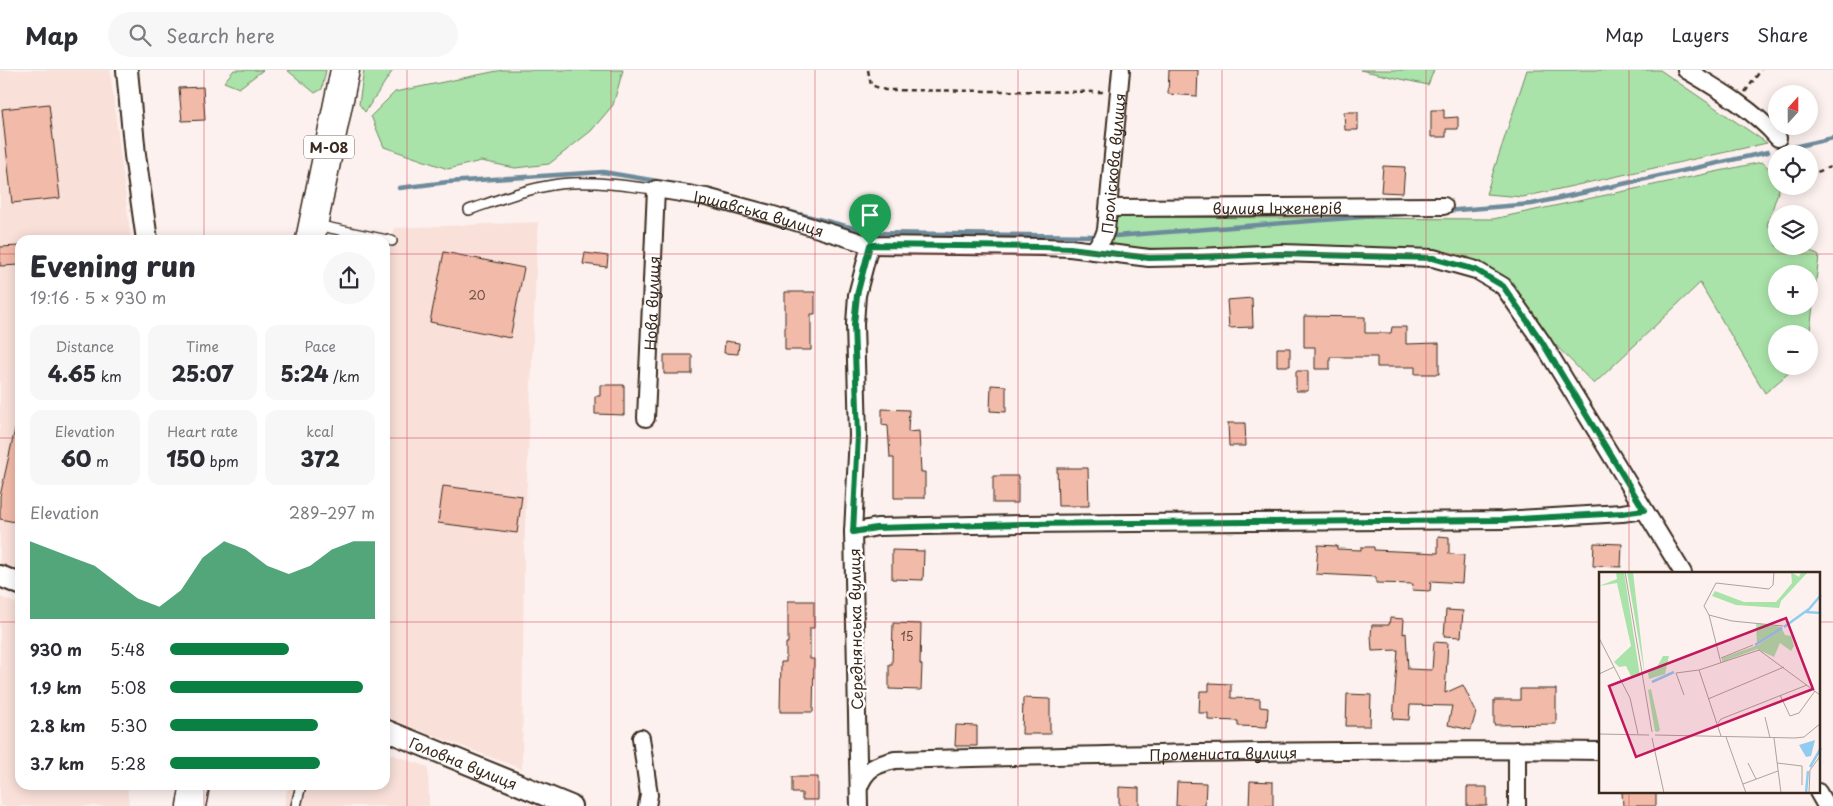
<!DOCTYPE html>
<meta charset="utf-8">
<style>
:root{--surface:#fff;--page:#f7f7f7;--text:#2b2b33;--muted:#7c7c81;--line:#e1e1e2;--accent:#0b8043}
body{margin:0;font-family:"Playpen Sans",sans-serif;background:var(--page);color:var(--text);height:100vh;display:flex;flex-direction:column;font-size:19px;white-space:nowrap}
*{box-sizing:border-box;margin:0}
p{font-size:16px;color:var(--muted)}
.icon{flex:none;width:28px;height:28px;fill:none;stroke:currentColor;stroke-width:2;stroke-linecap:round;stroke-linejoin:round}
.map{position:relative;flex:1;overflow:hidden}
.panel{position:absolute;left:15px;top:165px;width:375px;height:555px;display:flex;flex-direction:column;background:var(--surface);border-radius:15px;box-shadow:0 2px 12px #0003}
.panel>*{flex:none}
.needle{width:32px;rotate:21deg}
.buttons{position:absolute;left:1768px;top:15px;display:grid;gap:10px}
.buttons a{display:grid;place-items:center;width:50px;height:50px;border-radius:50%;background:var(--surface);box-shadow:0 2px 12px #0003;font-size:25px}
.pin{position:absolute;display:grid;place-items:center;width:42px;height:42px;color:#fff;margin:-51px -21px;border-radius:50% 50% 50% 0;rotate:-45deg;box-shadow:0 0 5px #0007}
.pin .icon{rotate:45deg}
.round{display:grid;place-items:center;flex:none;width:52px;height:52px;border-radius:26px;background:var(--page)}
.headline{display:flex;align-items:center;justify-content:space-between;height:85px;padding:0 15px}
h1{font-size:28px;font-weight:800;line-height:38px}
.stats{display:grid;grid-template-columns:repeat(3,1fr);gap:8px;height:85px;padding:5px 15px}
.stats div{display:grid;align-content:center;border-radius:12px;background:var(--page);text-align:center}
.stats b{font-size:21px;font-weight:800}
.stats small{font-size:14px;font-weight:400}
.stats p{font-size:14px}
.chart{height:140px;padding:10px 15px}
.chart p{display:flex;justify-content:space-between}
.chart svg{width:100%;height:90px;margin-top:5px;fill:var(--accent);opacity:.7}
ul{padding:0 15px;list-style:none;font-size:16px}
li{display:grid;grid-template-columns:80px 60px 1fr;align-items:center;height:38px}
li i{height:12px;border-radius:6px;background:var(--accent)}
header{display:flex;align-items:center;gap:30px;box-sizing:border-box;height:70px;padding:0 25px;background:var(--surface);border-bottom:1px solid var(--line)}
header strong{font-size:24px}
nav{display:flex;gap:28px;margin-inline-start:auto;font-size:18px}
.search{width:350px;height:45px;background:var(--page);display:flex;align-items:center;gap:12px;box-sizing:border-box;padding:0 18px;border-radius:28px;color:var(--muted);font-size:19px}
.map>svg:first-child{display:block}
</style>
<header>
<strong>Map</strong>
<div class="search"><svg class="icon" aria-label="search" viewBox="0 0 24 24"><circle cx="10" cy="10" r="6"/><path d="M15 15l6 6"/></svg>Search here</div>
<nav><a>Map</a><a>Layers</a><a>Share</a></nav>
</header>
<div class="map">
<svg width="1833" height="736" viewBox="0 0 1833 736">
<rect width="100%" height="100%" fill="#fcf1ee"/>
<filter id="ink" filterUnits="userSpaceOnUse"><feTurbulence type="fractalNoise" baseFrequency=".02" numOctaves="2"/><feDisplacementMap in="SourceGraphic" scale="10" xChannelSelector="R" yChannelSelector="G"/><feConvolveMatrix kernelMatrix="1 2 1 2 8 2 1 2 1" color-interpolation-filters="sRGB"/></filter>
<g filter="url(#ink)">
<path fill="#f9e0d9" d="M0 0H110L131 170H20V502L0 494Z
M538 152 524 479 522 699 385 647V206L394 158Z
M0 527 20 535V715H127L129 736H0Z
M385 682 428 697 429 736H284L288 715H385Z"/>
<path fill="#a9e3a9" stroke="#728664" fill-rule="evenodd" d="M234 0H263L239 18 224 12Z
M287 0H326L322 19 315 23Z
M364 0H393L365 42 359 34Z
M502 0H623L613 35 591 61 549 94 515 98 481 91 448 99 384 77 371 46 395 22Z
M1360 0H1434L1428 15Z
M1527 0H1660L1767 73 1523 127 1486 124Z
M1762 92 1776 105V116H1780L1767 155 1776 160V176H1803L1819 186 1809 269V264H1776V296H1797L1765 323 1700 213 1594 314 1469 187 1405 179H1175L1107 177 1118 147 1493 149ZM1776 204H1809V236H1776Z"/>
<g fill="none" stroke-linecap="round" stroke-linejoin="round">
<path stroke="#6e8b9c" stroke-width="4.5" d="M1789 78 1833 68
M399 118 448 112 603 102 693 117
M787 141 873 163 1093 166
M1445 141 1532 134 1768 82
M1115 166 1403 144"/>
</g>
<path fill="#f2baa8" stroke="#3b2a1e" d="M1169 0H1198L1197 26 1168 24Z
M203 17 205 50 182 51 179 18Z
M49 34 60 128 12 133 2 39Z
M1431 40H1444V48L1458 47V59H1446V67H1431Z
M1344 42H1358V60H1345Z
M1383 96 1405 97 1403 123 1381 122Z
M20 176V195L0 196V177Z
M444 182 524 198 510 268 430 252Z
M585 183 608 186 607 197 583 194Z
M785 222H815V244H811V280H785Z
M1252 228 1253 257 1229 258 1227 230Z
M1304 246 1365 247V263H1391L1392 257H1406V274L1439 273V304H1415V297H1377V287H1330V299H1315V277H1304Z
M725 271 739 273 738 284 724 283Z
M1277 278H1290V296H1277Z
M664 285H692V304H664Z
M1296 301H1308V321H1296Z
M600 315H624V345L595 344V326H600Z
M991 315 1006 316V342L990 341Z
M882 339 909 340 908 362 919 361 921 402H925V428H894V388H890L888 356 882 355Z
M1228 353H1245L1246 376H1229Z
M15 359 20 360V453L0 449V426Z
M1057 398H1088L1089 436H1058Z
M993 406H1018V433H993Z
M443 416 522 426 517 463 438 453Z
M1438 466 1449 467V484L1464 485 1462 513 1431 511 1430 521 1412 520 1413 514 1376 513V507L1316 504 1318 475 1337 476V479L1361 480V477H1374V480L1438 483Z
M1594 473 1622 474 1621 497 1593 496Z
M892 480 924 481 923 510 892 509Z
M788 531H814V558H810V589H814L813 642H780L781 592H786V573H788Z
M1446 540 1463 541 1461 567 1444 566Z
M1390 548 1404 549 1403 564 1406 563 1408 599 1432 600 1434 572 1448 573 1445 623 1463 615 1476 642 1471 660 1448 655 1452 636 1410 635 1409 650 1393 649 1398 580 1372 581 1371 565 1372 555H1389Z
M893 553 921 554 920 594 922 595 921 620 889 619V594H892Z
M1209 613 1231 614V628L1260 629V637L1268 638 1267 657 1238 656V651L1208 650V643H1199L1200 621H1209Z
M1520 619H1556V654L1494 655V630H1520Z
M1347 624 1371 625 1370 656H1346Z
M1023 628 1050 629V664H1022Z
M956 655 977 656V676H955Z
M792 707H818V730H802V723H792Z
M1250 711 1273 712V736H1249Z
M1177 712 1206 713 1205 736H1176Z
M1119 717 1139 718V736H1119Z
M1467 717H1487V736H1467Z
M1622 722H1656V736H1623Z"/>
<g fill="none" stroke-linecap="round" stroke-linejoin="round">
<defs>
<path id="service" d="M469 140C498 130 528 118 559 114 591 110 624 116 656 119
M316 155 392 171
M296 736 301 715"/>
<g id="minor">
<path d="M1686 0C1718 19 1754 40 1778 68"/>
<path id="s1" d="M1109 138 1444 136"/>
<path id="s2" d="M1093 181 1103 168 1106 160 1121 0"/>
<path id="s3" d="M646 348 656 119 706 127 770 144 870 175 1043 177 1070 178 1149 188 1199 187 1281 183 1433 188 1476 200 1503 216 1542 272 1683 503"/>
<path d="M853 462 877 457 1021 454 1503 450 1622 443 1644 440"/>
<path d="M641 668 649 725 647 736"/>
<path id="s4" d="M859 717C867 697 876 695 895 690 1130 684 1365 678 1600 681"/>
<path d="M1818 722 1826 736"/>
<path d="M859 736 853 462 858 366 855 254 857 225 870 175"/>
<path d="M1517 736V680"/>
</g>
<g id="tertiary">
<path d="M127 0 135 85 147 170"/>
<path d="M0 506 20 514"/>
<path id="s5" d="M385 660 571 736"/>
</g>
<path id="trunk" d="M310 170 345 0
M191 736 195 715"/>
</defs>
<use href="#service" stroke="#3b2a1e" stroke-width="12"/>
<use href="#minor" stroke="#3b2a1e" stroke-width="20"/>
<use href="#tertiary" stroke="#3b2a1e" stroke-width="24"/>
<use href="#trunk" stroke="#3b2a1e" stroke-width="31"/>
<path stroke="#3b2a1e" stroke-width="2.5" stroke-dasharray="5 4" stroke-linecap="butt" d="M868 0 871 15 885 20 1106 22
M1745 22 1761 0
M1809 105 1833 96"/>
<use href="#service" stroke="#fff" stroke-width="9"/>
<use href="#minor" stroke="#fff" stroke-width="16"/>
<use href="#tertiary" stroke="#fff" stroke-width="20"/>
<use href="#trunk" stroke="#fff" stroke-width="28"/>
</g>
</g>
<g fill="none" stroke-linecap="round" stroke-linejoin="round" filter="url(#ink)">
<defs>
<path id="route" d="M870 175 1043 177 1070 178 1149 188 1198 187 1281 184 1433 188 1476 200 1503 216 1542 272 1644 440 1622 443 1503 450 1020 454 876 458 853 462 858 366 854 254 857 225Z"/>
</defs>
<use href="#route" stroke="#fff" stroke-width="10"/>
<use href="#route" stroke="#0b8043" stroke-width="6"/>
</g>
<path fill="none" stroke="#d1495b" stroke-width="1" stroke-opacity="0.55" d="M204 0V170M407 0V736M611 0V736M815 0V736M1018 0V736M1222 0V736M1426 0V736M1629 0V503M0 184H20M385 184H1833M0 368H20M385 368H1833M0 552H20M385 552H1600M1819 552H1833M204 715V736M1629 722V736"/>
<g text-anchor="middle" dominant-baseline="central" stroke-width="5" stroke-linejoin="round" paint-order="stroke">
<g font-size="12" fill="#694e40">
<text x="477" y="225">20</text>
<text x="907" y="566">15</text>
</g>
<rect fill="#fff" stroke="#766a62" stroke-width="1" x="304" y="65.5" width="50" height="23" rx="4"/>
<g font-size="14" font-weight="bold" fill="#3b2a1e">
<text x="329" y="77">М-08</text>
</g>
<g font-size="15" fill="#3b2a1e" stroke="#fff">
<text stroke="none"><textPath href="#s2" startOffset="92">Проліскова вулиця</textPath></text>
<text stroke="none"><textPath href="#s1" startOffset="168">вулиця Інженерів</textPath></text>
<text stroke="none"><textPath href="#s3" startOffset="335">Іршавська вулиця</textPath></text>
<text stroke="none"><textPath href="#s3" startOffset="115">Нова вулиця</textPath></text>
<text transform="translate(855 559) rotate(-91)">Середнянська вулиця</text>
<text stroke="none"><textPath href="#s4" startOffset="376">Промениста вулиця</textPath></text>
<text stroke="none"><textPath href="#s5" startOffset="85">Головна вулиця</textPath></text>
</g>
</g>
<g transform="translate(1599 502)">
<rect width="221" height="221" fill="#fcf1ee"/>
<path d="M17 0H25L41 104 37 103 33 106 27 94 20 95 15 90 32 74 18 11 0 14 18 7ZM28 0H34L46 104ZM192 0 200 5 202 0H209L182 29 180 36 137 33 113 24 116 19 145 30H177L193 11ZM157 51 183 55 158 71ZM183 57 186 63 192 64 195 74 192 79 181 71 175 85 158 77 123 90V86L159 73ZM64 84H70L66 102 50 107 49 101 58 95ZM52 117 61 158 59 160 56 159 49 118Z" fill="#a9e3a9"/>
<path d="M216 168 212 184 207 185 200 173Z" fill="#90ccf0"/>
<path fill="none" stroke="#90ccf0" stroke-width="2.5" d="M207 40 222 41M185 55 210 37 222 23M156 73 183 56M53 110 75 100M211 195 222 176M207 221 209 199"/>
<path fill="none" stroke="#afa19b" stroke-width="1" d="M26 0 53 160M110 43 133 49 184 54M0 66 31 126 39 162M122 86 154 73M122 91 110 43 105 34 117 11 170 17 174 13 175 0M100 98 122 164M0 102 15 95M85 123 77 101 100 98 160 78 221 123M181 123 191 144 200 141 216 119M109 127 185 95M166 145 171 166M119 151 122 147 208 113M0 162 50 163M56 163 196 166 205 165 222 151M127 165 147 221M53 166 65 221M175 166 182 221M149 191 157 207M178 191 203 194V213M144 212 179 199M210 221 211 198 222 183"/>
<path fill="#c2185b" fill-opacity="0.15" stroke="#c2185b" stroke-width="2.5" d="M187 46 214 117 37 185 10 114Z"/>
<rect width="221" height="221" fill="none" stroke="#3b2a1e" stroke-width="2.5"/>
</g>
</svg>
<div class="buttons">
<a><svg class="needle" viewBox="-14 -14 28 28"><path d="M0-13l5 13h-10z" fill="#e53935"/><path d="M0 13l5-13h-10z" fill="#7c7c81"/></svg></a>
<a><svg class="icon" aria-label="locate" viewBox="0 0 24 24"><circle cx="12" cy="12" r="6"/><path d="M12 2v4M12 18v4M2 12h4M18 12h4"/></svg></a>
<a><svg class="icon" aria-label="layers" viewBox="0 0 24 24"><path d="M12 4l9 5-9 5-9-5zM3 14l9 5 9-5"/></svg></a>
<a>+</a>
<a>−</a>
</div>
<div class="pin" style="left:870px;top:175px;background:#1e9e55"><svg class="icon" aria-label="arrive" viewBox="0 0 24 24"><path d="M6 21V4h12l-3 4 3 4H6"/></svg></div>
<section class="panel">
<div class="headline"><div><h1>Evening run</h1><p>19:16 · 5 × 930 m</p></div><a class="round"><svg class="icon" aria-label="share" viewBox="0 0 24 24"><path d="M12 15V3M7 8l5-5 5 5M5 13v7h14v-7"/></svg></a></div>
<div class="stats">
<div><p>Distance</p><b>4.65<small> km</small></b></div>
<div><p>Time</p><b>25:07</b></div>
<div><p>Pace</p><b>5:24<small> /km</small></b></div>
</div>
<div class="stats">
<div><p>Elevation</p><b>60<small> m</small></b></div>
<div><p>Heart rate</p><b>150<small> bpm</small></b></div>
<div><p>kcal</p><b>372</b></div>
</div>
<div class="chart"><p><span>Elevation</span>289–297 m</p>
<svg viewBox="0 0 160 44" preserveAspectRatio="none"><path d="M0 44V6L10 10L20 14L30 18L40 26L50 34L60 38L70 30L80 14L90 6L100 10L110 18L120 22L130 18L140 10L150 6L160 6V44z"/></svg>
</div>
<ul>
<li><b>930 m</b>5:48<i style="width:58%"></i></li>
<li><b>1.9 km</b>5:08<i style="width:94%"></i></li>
<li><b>2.8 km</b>5:30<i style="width:72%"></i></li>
<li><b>3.7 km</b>5:28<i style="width:73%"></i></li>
</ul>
</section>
</div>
